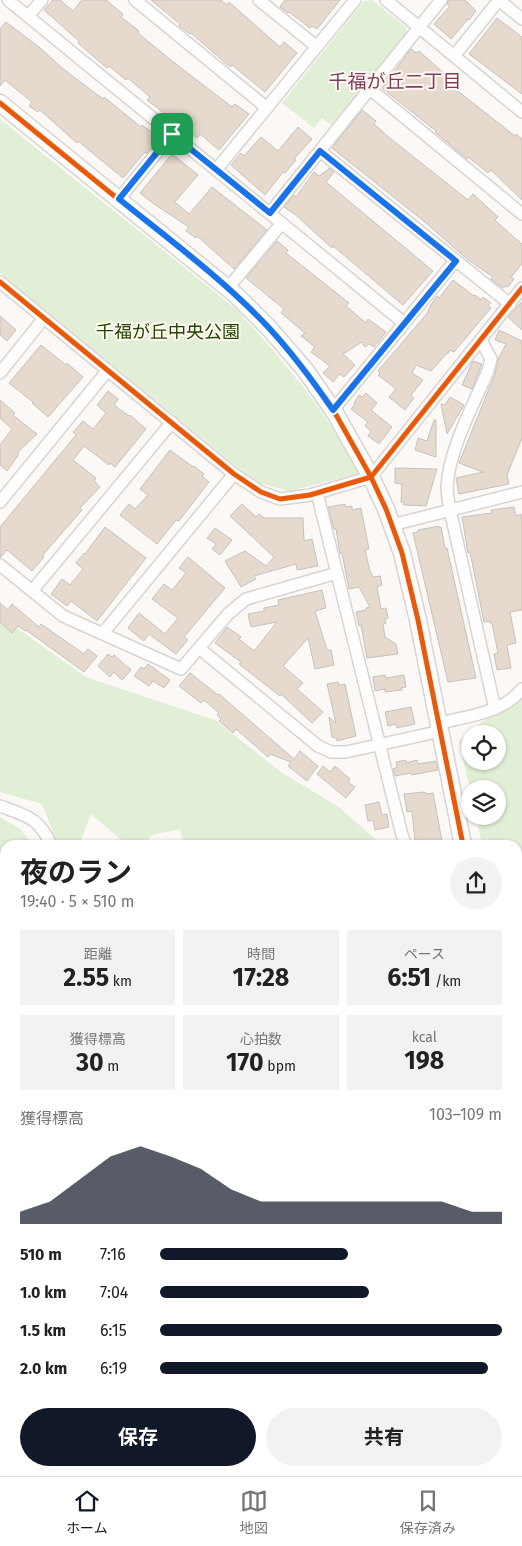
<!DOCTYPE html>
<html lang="ja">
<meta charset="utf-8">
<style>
:root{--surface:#fff;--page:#f2f2f2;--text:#222;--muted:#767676;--line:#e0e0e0;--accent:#111827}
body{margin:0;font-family:"Fira Sans","Noto Sans JP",sans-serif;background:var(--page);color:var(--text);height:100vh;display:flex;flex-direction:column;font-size:19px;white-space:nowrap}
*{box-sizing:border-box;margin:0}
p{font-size:16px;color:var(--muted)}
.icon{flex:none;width:28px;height:28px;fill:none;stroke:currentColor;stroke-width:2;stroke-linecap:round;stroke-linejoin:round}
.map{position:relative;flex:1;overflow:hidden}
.details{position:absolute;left:0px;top:840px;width:522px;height:636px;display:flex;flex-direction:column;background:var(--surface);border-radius:15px 15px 0 0;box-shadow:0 1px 4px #0004}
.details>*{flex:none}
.buttons{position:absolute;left:461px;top:725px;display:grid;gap:10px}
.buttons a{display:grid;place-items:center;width:45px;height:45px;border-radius:50%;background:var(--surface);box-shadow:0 1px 4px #0004;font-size:25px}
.pin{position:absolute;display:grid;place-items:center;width:42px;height:42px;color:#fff;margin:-21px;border-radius:10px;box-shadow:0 2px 8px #0006}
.round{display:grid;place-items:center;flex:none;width:52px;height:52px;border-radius:26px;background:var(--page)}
.summary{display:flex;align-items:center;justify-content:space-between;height:85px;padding:0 20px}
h1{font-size:28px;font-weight:700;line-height:38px}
.stats{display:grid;grid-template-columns:repeat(3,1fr);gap:8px;height:85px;padding:5px 20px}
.stats div{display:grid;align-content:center;border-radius:0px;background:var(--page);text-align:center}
.stats b{font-size:25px;font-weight:700}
.stats small{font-size:14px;font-weight:400}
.stats p{font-size:14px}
.chart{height:140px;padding:10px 20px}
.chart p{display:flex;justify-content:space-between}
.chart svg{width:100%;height:90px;margin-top:5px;fill:var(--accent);opacity:.7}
.action{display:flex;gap:10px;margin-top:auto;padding:10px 20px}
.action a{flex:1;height:58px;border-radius:30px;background:var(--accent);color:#fff;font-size:20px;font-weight:700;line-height:58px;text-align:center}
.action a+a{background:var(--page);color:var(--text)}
ul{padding:0 20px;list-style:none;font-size:16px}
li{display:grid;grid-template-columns:80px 60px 1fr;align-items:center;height:38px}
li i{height:12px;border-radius:6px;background:var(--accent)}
.tab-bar{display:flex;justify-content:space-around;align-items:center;height:70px;border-top:1px solid var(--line);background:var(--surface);font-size:14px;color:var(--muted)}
.tab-bar a{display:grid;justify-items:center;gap:2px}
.tab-bar .active{color:var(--accent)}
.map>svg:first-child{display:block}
</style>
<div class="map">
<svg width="522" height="1476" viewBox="0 0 522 1476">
<rect width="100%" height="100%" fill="#fcf8f5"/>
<path fill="#e2efd7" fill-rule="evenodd" d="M372 0 406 27 407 36 334 127 322 118 314 128 282 103 364 1Z
M0 119 237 310C271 347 304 385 332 427 341 442 350 458 359 474L289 491 259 483 240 469 0 273Z
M0 616 86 677 215 720 281 772 340 808 374 838 379 845H184L180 829 152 835 143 845H127L91 814 79 845H58L42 804 0 792Z
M522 684V1141L518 1137V845H482L476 816H498V789H470V790L459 741 492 714ZM470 734H498V761H470Z
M0 817 20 829 33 845H5V1471H518V1278L522 1280V1476H0Z"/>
<path fill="#e6d9cd" stroke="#c5c2be" d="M53 0H60L73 11 82 0H106L123 14 121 17 139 31 138 33 172 61 232 107 235 104 249 114 219 150 200 134 197 138 147 100 150 97 128 78 126 80 109 66 107 68 78 43 79 41 44 10Z
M151 0H221L227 5 229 2 280 47 284 42 297 53 265 92 232 65 230 67 191 33 190 34 179 26 180 24Z
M285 0H340L317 29 312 26 310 28 289 12 288 13 280 7Z
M448 0H465L476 11 469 20 468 19 451 39 434 24 450 6 447 4Z
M497 18 522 37V94L469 54Z
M6 22 39 47 62 68 103 99 104 97 141 127 142 125 159 138 146 154 145 152 123 178 78 141 77 143 40 110 38 112 29 106 32 102 5 80 0 86V29Z
M411 49 416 53 419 51 448 77 445 81 515 136 516 134 522 139V200L491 170 488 173 468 157 467 159 435 132 436 131 382 88Z
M362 110 376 121 374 124 391 139 468 200 473 194 498 217 495 220 500 225 522 244V264L511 277 514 279 508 287 506 286 503 288 491 279 493 277 467 259 426 223 332 148Z
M298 127 312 139 294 159 296 160 285 173 283 172 265 195 231 165 241 153 244 156 261 137 278 151Z
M172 154 198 175 175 202 189 214 212 187 267 230 234 269 197 236 196 238 186 231 189 227 154 204 140 193Z
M330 168 334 172 326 182 433 271 403 305 333 246 332 248 297 216 284 207 294 195 296 197 314 172 319 176Z
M277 241 288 250 286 253 349 303 346 306 366 323 368 319 386 332 374 347 369 344 365 347 362 342 343 354 355 365 344 377 340 374 333 382 323 373 330 366 311 352 315 347 301 336 305 333 281 313 284 309 246 278Z
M453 280 474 296 475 295 481 300 483 297 491 303 488 306 491 308 454 352 449 350 448 354 447 353 431 371 416 365 412 373 423 380 411 395 414 398 405 410 389 397 396 389 378 375 380 373 378 371 429 311 428 310 431 307 430 306 437 296 439 298Z
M522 302V330L508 317Z
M0 316 16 330 7 341 0 335Z
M499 330 522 341V438L507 475 509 484 459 494 456 478 483 472 459 463 495 374 498 359 506 344 495 340Z
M41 345 66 365 67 363 83 377 48 417 32 403 33 402 9 383Z
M473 361 482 364 472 389 462 385Z
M108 391 118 399 114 405 129 416 130 415 146 429 115 467 110 463 109 465 84 446 73 460 96 478 94 481 100 487 80 508 82 510 42 556 44 557 32 571 7 550 0 558V527L76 435 73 432 83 421 93 429 106 413 97 405Z
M366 393 377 403 371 410 392 427 379 444 368 436 371 431 365 426 368 422 351 409 355 404 354 403 359 395 362 397Z
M450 397 464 405 447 434 441 404 445 405Z
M0 400 15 413 13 415 37 434 17 453 19 454 7 471 0 465V445L12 429 0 418Z
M434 420H436V457L415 450 418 438 427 441Z
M170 450 193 467 194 466 204 474 202 476 209 482 179 521 176 520 157 544 120 515 129 504 135 509 148 495 140 489Z
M395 468 437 469 426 506 404 505 403 502H401L402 484 395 483Z
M242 504 256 517 259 514 264 518H303L304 541 312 539 318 566 297 570 296 564 254 576 256 579 241 587 225 561 245 551 266 566 274 557 230 516Z
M345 504 346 507 352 506V510L361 508 369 549 365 550 370 571 373 577 380 576 382 585 377 587 381 609 386 608 388 618 385 619 386 623 383 624 385 637 396 644 398 654 367 658 361 625 359 626 356 612 366 610V608L370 607 359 587 349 589 342 553 340 554 336 529H334L328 507Z
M514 507 516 516 521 514 522 522V610L510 612 516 643 507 645 511 668 497 670 494 654 498 653 492 623H490V621L484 622 470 552 468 553 462 517 492 513 491 510Z
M439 526V528L441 527 445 548H447L476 678 448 682 413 533 418 532V530Z
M105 527 146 558 97 621 71 601 67 606 51 594 62 579 70 585 83 569 76 563 84 553 85 554Z
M215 528 232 540 220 555 212 549 216 544 207 538Z
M188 557 225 588 184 637 188 640 176 654 149 634 144 641 128 628 139 613 165 634 178 618 152 599 164 584 172 590 186 573 179 568Z
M322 590 326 608 315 611 327 650H331L334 665 315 669 308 638 283 666 303 683 297 689 323 712 312 723 281 694 280 696 239 664 241 662 215 643 227 627 241 637 239 639 254 651 277 622 251 627 248 614 264 611V608L279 605 278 600Z
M0 603 8 610 12 604 39 627 41 624 84 654 88 649 97 656 84 672 26 630 25 631 18 626 12 633 0 622Z
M108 654 112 657 114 655 131 670 122 680 114 672 110 677 98 666Z
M148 664 170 680 164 688 153 681 149 686 134 676 141 667 144 669Z
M190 673 218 695 219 694 294 759 300 751 318 766 307 781 288 766 291 762 270 754 268 757 236 729 233 733 219 721 221 719 217 715 219 713 204 700 201 703 179 686Z
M385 675 386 678 404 675 406 687 401 688 402 690 385 692V689L375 691 373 677Z
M338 682 339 685 345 684 356 736 337 741 336 738 332 737 329 717 336 723 327 684Z
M411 707 415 724 397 728 396 724 388 726 385 712Z
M406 760V763L417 760 418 764 436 761 438 770 411 775V773L395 776 393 769 397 767 396 762Z
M323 766 330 772 335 766 350 779 348 782 355 787 346 798 317 774Z
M425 792 426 794 433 793 442 841 423 844 421 840 415 841 412 811 407 812 404 794Z
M379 802 382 815 387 814 389 827 375 830 373 820 368 821 365 805Z"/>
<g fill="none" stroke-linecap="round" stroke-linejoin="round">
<defs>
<path id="street" d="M8 0 404 323
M135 0 267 108
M259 0 317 47
M386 0 522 112
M499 0 522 19
M28 16 42 0
M454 56 499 0
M370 89 522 214
M320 151 510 304
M216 170 355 0
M119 199 172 134
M270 213 441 0
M0 282 234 474 261 492 280 499 310 495 371 477 522 288
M228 288 282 223
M481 340 491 359 488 371C473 406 449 449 447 487 447 495 449 503 450 510L495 709
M0 373 44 318
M333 410 455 261
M317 493 402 835 406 845
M0 502 108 370
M392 525 522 492
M0 565 63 616 181 669 228 614 246 599 337 573
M32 591 172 422
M103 633 234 474
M199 648 318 746 331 752H346L441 731
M440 723C469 716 502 713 522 689
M0 806C26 816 39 817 51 845"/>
<path id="secondary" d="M0 103 236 295 269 328 306 371 335 413 371 477 386 509 402 553 418 620 463 845
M518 1174 522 1178"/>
</defs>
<use href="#street" stroke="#d8d4d1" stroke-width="14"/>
<use href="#secondary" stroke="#d8d4d1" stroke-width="19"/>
<use href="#street" stroke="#fffefe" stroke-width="11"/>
<use href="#secondary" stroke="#fffefe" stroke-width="16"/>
<defs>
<path id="cycleway" d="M0 103 236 295 269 328 306 371 335 413 371 477 386 509 402 553 418 620 463 845
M0 282 234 474 261 492 280 499 310 495 371 477 522 288"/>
</defs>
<use href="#cycleway" stroke="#fff8f2" stroke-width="8"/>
<use href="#cycleway" stroke="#e8590c" stroke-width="5"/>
</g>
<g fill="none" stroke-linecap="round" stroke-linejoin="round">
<defs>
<path id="route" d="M172 134 270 213 320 151 456 261 333 410C313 381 293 354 269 328 224 280 170 240 119 199Z"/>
</defs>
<use href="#route" stroke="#fff" stroke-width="10"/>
<use href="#route" stroke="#1a73e8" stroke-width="6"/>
</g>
<g text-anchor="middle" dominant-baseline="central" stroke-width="4" stroke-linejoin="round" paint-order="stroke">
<g font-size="18" fill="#234700" stroke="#fff8f2">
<text x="168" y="332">千福が丘中央公園</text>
</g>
<g font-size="19" fill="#7f3c5b" stroke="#fff8f2">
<text x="395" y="81">千福が丘二丁目</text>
</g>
</g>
</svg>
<div class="buttons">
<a><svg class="icon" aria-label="locate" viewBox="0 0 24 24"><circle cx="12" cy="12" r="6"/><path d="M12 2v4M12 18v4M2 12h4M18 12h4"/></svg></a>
<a><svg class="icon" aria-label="layers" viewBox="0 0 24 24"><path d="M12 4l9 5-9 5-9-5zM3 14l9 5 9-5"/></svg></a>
</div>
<div class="pin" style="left:172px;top:134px;background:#1e9e55"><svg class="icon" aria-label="arrive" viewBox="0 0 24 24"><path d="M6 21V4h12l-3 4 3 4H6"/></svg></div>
<section class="details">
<div class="summary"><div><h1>夜のラン</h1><p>19:40 · 5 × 510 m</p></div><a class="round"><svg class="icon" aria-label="share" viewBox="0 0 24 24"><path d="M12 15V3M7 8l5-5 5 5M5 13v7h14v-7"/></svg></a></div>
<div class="stats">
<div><p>距離</p><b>2.55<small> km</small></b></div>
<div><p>時間</p><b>17:28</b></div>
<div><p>ペース</p><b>6:51<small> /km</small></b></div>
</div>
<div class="stats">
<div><p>獲得標高</p><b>30<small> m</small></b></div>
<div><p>心拍数</p><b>170<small> bpm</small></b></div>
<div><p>kcal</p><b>198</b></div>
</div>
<div class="chart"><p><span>獲得標高</span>103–109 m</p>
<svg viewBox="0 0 160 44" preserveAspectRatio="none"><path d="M0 44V38L10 33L20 22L30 11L40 6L50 11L60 17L70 27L80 33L90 33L100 33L110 33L120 33L130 33L140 33L150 38L160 38V44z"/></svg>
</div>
<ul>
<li><b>510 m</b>7:16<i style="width:55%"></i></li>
<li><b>1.0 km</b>7:04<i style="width:61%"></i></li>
<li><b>1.5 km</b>6:15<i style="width:100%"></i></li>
<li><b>2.0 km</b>6:19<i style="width:96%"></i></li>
</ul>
<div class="action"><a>保存</a><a>共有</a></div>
</section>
</div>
<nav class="tab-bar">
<a class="active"><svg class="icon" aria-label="home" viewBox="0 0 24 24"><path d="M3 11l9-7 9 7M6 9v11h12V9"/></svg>ホーム</a>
<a><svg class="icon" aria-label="map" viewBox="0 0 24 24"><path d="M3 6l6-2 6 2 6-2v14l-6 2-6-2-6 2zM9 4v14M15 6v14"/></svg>地図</a>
<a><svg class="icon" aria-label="saved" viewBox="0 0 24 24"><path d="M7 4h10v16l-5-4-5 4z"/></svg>保存済み</a>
</nav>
